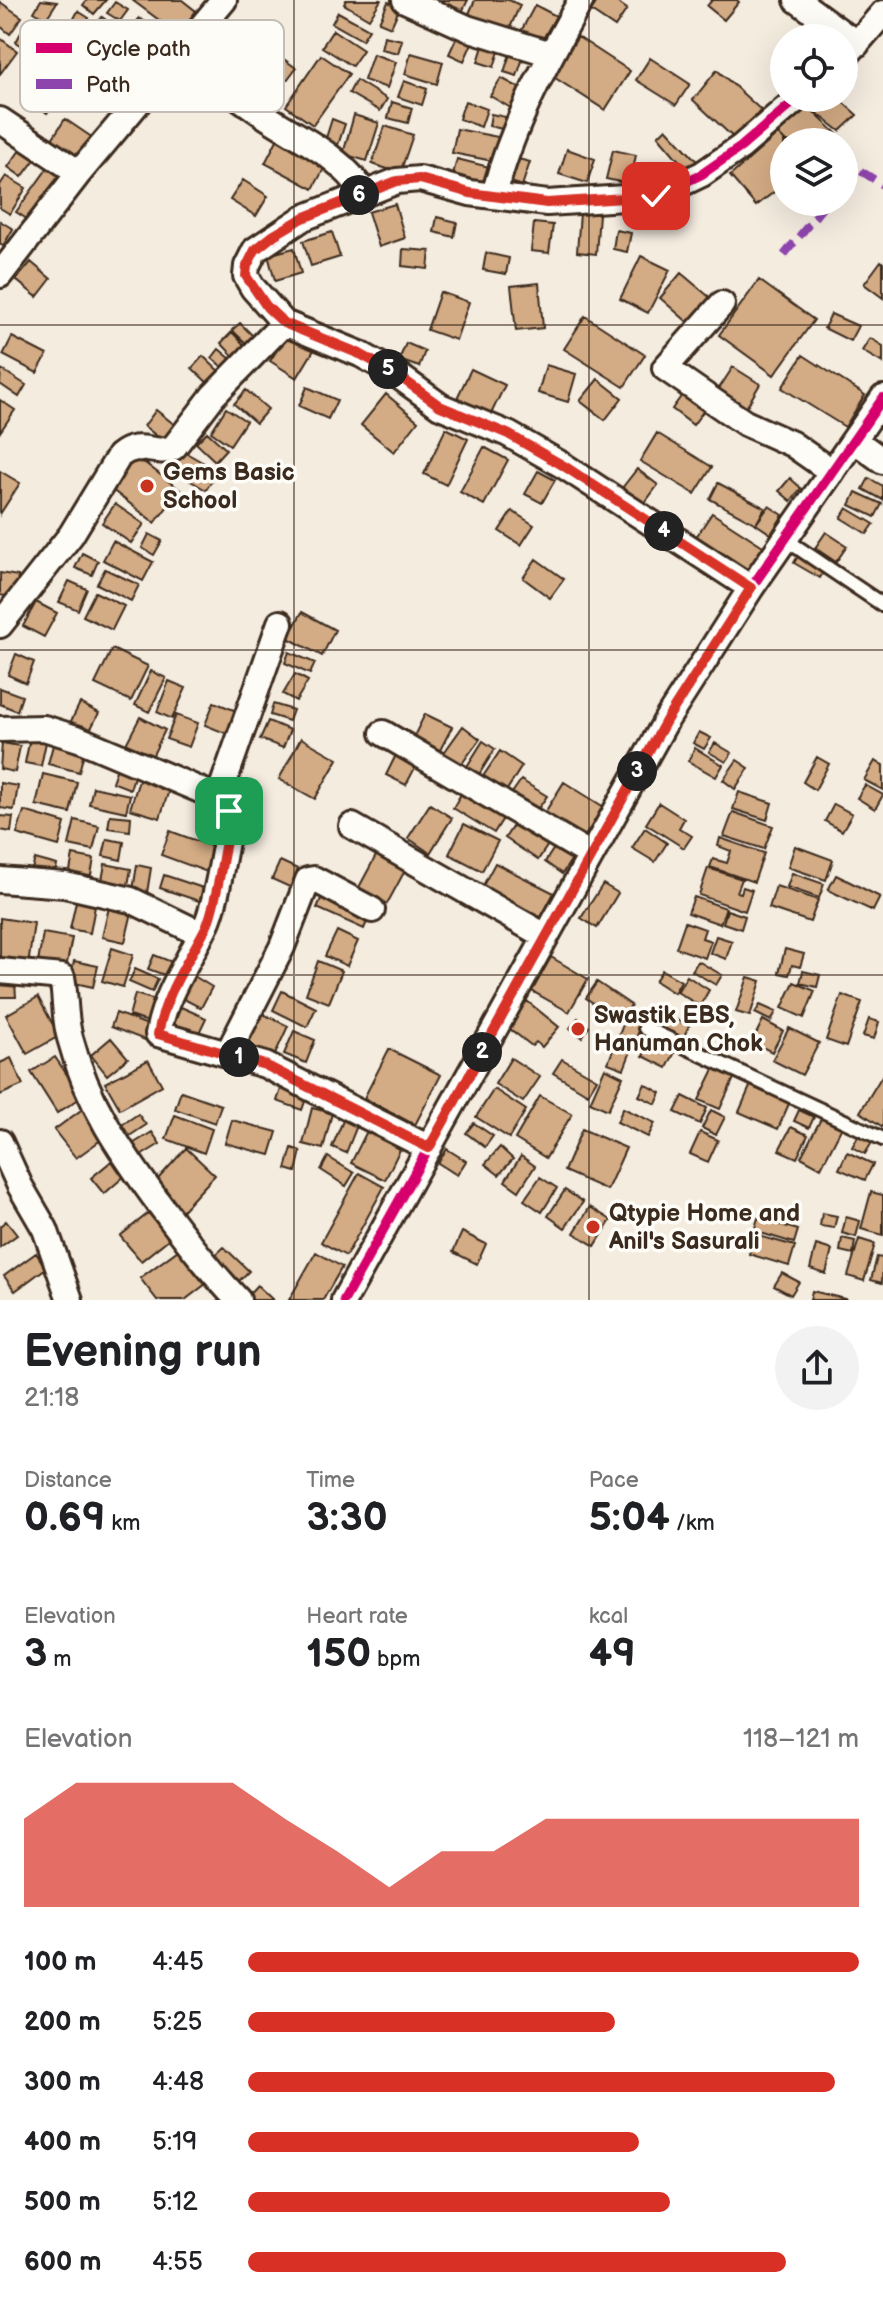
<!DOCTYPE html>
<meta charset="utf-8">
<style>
:root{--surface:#fff;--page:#f2f2f2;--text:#202124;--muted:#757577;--accent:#d93025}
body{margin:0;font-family:"Balsamiq Sans",sans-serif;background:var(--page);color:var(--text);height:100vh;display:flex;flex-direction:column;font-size:30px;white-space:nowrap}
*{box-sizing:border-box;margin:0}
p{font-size:26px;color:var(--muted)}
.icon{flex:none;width:44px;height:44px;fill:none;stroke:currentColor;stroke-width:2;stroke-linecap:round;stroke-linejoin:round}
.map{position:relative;height:1300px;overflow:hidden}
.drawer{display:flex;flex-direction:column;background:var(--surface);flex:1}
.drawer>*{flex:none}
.controls{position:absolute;left:770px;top:24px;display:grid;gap:16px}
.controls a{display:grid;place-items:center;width:88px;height:88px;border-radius:50%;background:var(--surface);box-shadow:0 8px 32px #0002;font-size:40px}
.pin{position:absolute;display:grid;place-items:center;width:68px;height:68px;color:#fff;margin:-34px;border-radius:16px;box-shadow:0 4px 12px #0006}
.km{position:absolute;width:40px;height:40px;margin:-20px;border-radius:50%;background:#222;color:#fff;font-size:22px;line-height:40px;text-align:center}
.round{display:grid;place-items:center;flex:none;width:84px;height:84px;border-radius:42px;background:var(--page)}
.summary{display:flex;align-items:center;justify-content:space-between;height:136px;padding:0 24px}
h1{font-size:44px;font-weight:700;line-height:60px}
.stats{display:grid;grid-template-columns:repeat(3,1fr);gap:12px;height:136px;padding:8px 24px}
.stats div{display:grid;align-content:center}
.stats b{font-size:40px;font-weight:700}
.stats small{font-size:22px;font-weight:400}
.stats p{font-size:22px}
.chart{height:224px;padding:16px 24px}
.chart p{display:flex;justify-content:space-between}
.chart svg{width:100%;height:144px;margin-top:8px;fill:var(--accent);opacity:.7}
ul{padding:0 24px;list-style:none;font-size:26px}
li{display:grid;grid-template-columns:128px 96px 1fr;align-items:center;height:60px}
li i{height:20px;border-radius:10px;background:var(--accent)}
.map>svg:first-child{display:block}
</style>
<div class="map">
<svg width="883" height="1300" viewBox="0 0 883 1300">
<rect width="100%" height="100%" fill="#f5ece0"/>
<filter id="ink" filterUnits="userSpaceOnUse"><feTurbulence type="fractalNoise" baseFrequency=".0125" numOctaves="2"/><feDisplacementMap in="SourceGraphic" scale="16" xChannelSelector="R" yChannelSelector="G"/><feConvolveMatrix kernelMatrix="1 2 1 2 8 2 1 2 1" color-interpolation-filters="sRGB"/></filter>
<g filter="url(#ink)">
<path fill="#d3ab84" stroke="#3b2a1e" stroke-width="2" d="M41 0 57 2 46 19 34 12Z
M87 0H106L94 14 83 5Z
M132 0H182L196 11 178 34Z
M346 0H381L369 19 344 4Z
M440 0H468L461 14 439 3Z
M475 0H509L520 5 507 35 467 18Z
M598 0H614L627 9 615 27 591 11Z
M712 0H737L739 2 724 20 707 6Z
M0 2 22 17 10 34 0 26Z
M115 2 128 10 120 21 107 13Z
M388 2 400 7 391 27 379 22Z
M535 5 556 16 540 44 520 33Z
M78 11 89 18 82 30 71 24Z
M338 12 369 29 362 40 332 23Z
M102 17 114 26 99 46 86 38Z
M139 18 171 37 159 58 127 39Z
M25 25 35 30 26 48 16 42Z
M333 30 363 50 352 66 322 47Z
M459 32 474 39 464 61 449 54Z
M384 36 402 40 398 53 381 49Z
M578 37 630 71 605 110 552 76Z
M0 38 17 51 0 74Z
M259 41 296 68 271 101 234 74Z
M484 43 500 48 494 67 478 62Z
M411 53 443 62 437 84 405 74Z
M373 54 396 62 387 88 364 80Z
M510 54 523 58 517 76 504 72Z
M321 55 349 74 313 125 286 106Z
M650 58 690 84 676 105 636 80Z
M717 70 761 110 736 140 693 100Z
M47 72 68 87 47 113 27 97Z
M501 78 527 92 516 111 490 96Z
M356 80 387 99 380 111 349 93Z
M404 81 427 89 422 105 398 97Z
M813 98H838L857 115 840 131 806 105Z
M465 101 487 109 481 127 459 119Z
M392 102 412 108 408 123 388 118Z
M806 105 839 136 832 142H786L778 134Z
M491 114 510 118 507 130 489 126Z
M354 115 379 123 367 161 343 154Z
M65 119 93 138 80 158 52 139Z
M332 119 345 124 338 145 325 141Z
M385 126 413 135 400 173 372 164Z
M666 128 704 169 687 170 658 136Z
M457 129 503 138 498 162 452 153Z
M778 134 786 142H784V184L756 206 730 176Z
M278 138 326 165 313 189 265 163Z
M25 143 39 154 22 177 8 167Z
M567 149 595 159 587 183 559 174Z
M613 150 636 155 630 184 606 179Z
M457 159 489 167 484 186 452 178Z
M518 159 530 162 522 186 511 182Z
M52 162 65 172 30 221 16 212Z
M6 176 26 188 10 214 0 208V185Z
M243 180 268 196 256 216 230 200Z
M395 204 405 238 379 247 368 212Z
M580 213 599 214 596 254 577 252Z
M437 217 457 222 454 237 434 232Z
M0 221 13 229 3 246 0 244Z
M534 223 553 225 549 253 531 251Z
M616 230 631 233 627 252 613 249Z
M332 232 340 257 311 266 303 241Z
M294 248 301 273 275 281 268 255Z
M403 249 430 251 428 269 402 266Z
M486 253 509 258 506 274 483 270Z
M641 256 670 270 648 313 620 299Z
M881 261 883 263V298L864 284Z
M31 262 51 279 37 297 16 280Z
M681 273 713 300 691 325 660 298Z
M759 280 814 320 774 375 719 335Z
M539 283 543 328 516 331 511 286Z
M440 292 469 302 456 340 427 330Z
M831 314 858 326 850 341 824 328Z
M585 316 645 355 624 387 564 349Z
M240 323 258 341 251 348 232 330Z
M232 332 249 350 238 361 221 343Z
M288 333 314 350 297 378 270 361Z
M12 337 47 355 37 373 3 355Z
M870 338 883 346V363L862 351Z
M406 343 425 351 419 367 399 360Z
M219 349 237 364 229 373 212 358Z
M803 355 865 395 845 427 782 388Z
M203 356 224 376 213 388 192 368Z
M546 365 576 374 568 402 538 393Z
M733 367 760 384 746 408 718 390Z
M1 369 26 385 19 397 0 384Z
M471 369 505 385 491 414 457 398Z
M598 379 622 398 605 420 580 401Z
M307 387 337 400 328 419 299 406Z
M246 390 268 409 256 423 234 404Z
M685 391 707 406 693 425 672 409Z
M386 394 418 421 394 452 361 425Z
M0 400 15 410 0 432Z
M226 408 246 421 230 445 211 432Z
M156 410 175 425 163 441 144 426Z
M446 428 468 439 446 485 424 474Z
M207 432 226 449 215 461 196 443Z
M657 433 712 467 695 494 640 461Z
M484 447 508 460 484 505 460 492Z
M181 450 218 471 206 490 170 469Z
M136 456 180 490 155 523 111 489Z
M637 469 658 485 643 505 622 488Z
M0 471 20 483 0 514Z
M538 471 555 480 542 503 525 494Z
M790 478 801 488 791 501 779 491Z
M869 478 883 486V500L863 489Z
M718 483 765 508 756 524 710 499Z
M856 492 882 504 875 517 850 505Z
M115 504 144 524 131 543 102 523Z
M769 506 783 515 771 534 756 524Z
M847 508 874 524 867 534 841 518Z
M512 511 534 525 521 545 499 531Z
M712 513 766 548 750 572 696 537Z
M826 532 847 546 836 562 815 548Z
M149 534 162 541 154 555 142 548Z
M113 541 153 562 143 581 103 560Z
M82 553 98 561 92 575 75 568Z
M799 554 825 569 820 578 794 563Z
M536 559 564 579 550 598 523 578Z
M105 569 139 585 131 601 97 584Z
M0 573 18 576 15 598 0 595Z
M69 581 87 589 78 610 59 602Z
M95 592 124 606 112 630 83 616Z
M36 602 57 613 44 637 23 626Z
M302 612 335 630 322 656 288 638Z
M112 649 148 666 131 701 95 684Z
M289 652 315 663 310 674 285 663Z
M16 654 34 662 26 683 8 675Z
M151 671 166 678 149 712 135 705Z
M295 674 308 681 296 701 283 694Z
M169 681 186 688 172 719 157 712Z
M0 688 22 696 17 711 0 704Z
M214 702 244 714 235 737 205 725Z
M80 703 99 713 87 736 68 727Z
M273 704 293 710 289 721 270 715Z
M425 714 452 727 437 756 411 742Z
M176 715 198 723 189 747 166 739Z
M140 717 165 730 152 757 126 744Z
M268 721 290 730 283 748 260 739Z
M463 726 480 739 460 766 443 754Z
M699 732 711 738 704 749 693 743Z
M30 738 46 742 41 766 25 763Z
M301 738 338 759 315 799 279 779Z
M54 741 85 749 79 772 48 764Z
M483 741 495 749 478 776 466 768Z
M2 743 20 746 15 772 0 769Z
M715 743 732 753 726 762 709 752Z
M695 748 723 765 716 777 688 761Z
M500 751 522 766 505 793 482 778Z
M397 753 417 764 406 785 386 775Z
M817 757 829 764 815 790 803 782Z
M737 760 749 768 735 789 723 780Z
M875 761 883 765V790L864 780Z
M119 762 137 768 130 789 112 782Z
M43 774 77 782 70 813 36 805Z
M139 780 169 790 160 818 130 809Z
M521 780 547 796 535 813 510 796Z
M564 782 604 807 583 839 544 814Z
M0 783 18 786 14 810 0 808Z
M865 785 883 795 875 809 857 798Z
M93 787 130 795 126 812 89 804Z
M465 787 507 812 494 833 453 808Z
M739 792 772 803 767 820 733 809Z
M659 803 684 819 679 828 692 836 684 848 646 824Z
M430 804 452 818 430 853 408 838Z
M834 804 852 814 842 831 825 821Z
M24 811 65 823 59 846 17 834Z
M733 812 773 826 764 849 724 836Z
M110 815 131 817 130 831 108 828Z
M520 815 553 837 538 860 505 838Z
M0 816 13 817 11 832 0 830Z
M75 820 99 826 93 850 69 845Z
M464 824 498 841 482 871 449 854Z
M645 828 667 843 655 862 632 848Z
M170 831 219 849 210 873 161 855Z
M720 838 764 853 754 882 710 867 713 859 727 863 731 851 718 846Z
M107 839 124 842 121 860 103 856Z
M558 842 575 854 562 874 545 862Z
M795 846 833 860 826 880 788 867Z
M379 850 408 865 387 904 358 889Z
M73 855 94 859 90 880 69 876Z
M35 859 57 865 52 882 30 876Z
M280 861 304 872 296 890 272 879Z
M495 863 554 893 539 922 480 891Z
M105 864 131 869 127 890 101 886Z
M137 865 151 868 147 893 133 890Z
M708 868 742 879 737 892 741 893 743 887 752 890 745 911 699 895Z
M792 873 824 884 819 898 787 887Z
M164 875 209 890 205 903 160 888Z
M836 875 880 897 873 911 828 890Z
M603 884 618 893 597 928 581 918Z
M776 886 818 900 810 922 769 908Z
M324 892 371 912 364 929 317 908Z
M77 897 96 901 90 933 70 929Z
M694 897 726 908 720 924 688 913Z
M110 903 133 908 125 942 102 937Z
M727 910 745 916 741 929 723 923Z
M0 918 34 923 28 966 0 962Z
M685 922 705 929 702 938 711 941 705 958 676 948Z
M337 931 358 941 347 966 325 956Z
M43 933 72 938 66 968 38 963Z
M716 936 732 941 726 959 710 953Z
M112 948 133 955 123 987 102 981Z
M785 949 804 954 800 967 792 965 789 975 779 973Z
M154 955 172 962 167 976 148 969Z
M551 957 588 979 569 1012 532 991Z
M74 961 98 966 93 987 70 982Z
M318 961 342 971 329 1003 306 994Z
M698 961 722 975 716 985 692 971Z
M135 969 158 979 152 992 129 982Z
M662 970 681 981 674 993 655 981Z
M803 971 820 975 817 987 800 983Z
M194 976 212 987 201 1008 182 998Z
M687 976 709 990 700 1006 677 992Z
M748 977 761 981 750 1016 736 1012Z
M597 982 631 1005 620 1021 586 998Z
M794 982 815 991 804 1018 782 1008Z
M0 983H15L16 997H0Z
M282 991 316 1008 307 1027 273 1010Z
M135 994 162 1002 155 1024 129 1016Z
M842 995 862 1002 846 1047 826 1040Z
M38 997 59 1036 27 1054 6 1015Z
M527 1001 559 1027 542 1047 536 1042 532 1046 506 1026Z
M760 1005 776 1012 771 1021 755 1013Z
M181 1007 206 1018 197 1037 173 1026Z
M628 1012 644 1018 624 1069 608 1063Z
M116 1013 156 1028 150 1042 111 1027Z
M261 1013 288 1026 273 1059 246 1047Z
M666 1015 689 1026 683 1038 660 1027Z
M578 1018 589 1027 582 1037 570 1028Z
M869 1019 879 1022 874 1039 863 1036Z
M763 1020 783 1031 772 1052 752 1042Z
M789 1028 819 1043 802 1075 772 1060Z
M294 1031 315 1040 306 1063 284 1054Z
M111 1038 128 1058 107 1075 91 1055Z
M650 1041 666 1049 669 1042 678 1046 667 1068 643 1056Z
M389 1049 441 1075 415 1125 364 1098Z
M55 1057 82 1097 57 1113 31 1072Z
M11 1058 23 1085 0 1095V1063Z
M511 1058 540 1077 523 1102 495 1084Z
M562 1059 597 1079 588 1094 553 1073Z
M148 1060 162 1085 120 1109 105 1083Z
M715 1067 735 1076 720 1109 699 1100Z
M605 1068 623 1077 608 1110 590 1102Z
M883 1074V1127L860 1112Z
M752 1082 791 1099 778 1129 739 1112Z
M283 1083 308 1093 302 1110 277 1101Z
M645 1084 661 1093 656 1104 639 1096Z
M494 1089 526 1110 509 1138 476 1117Z
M181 1091 221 1105 215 1123 175 1109Z
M540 1096 572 1114 546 1158 515 1139Z
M683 1096 707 1108 700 1124 675 1112Z
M84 1108 105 1137 76 1158 54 1130Z
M312 1108 332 1113 323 1149 303 1144Z
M623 1108 655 1123 648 1137 617 1122Z
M711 1110 725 1117 716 1135 702 1128Z
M799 1110 814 1117 809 1128 794 1121Z
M138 1114 146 1125 128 1137 120 1126Z
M175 1115 212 1129 204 1153 166 1139Z
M823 1115 843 1125 821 1168 801 1157Z
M344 1118 358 1123 346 1153 332 1147Z
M232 1120 277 1132 270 1155 225 1143Z
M474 1123 493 1136 485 1147 466 1133Z
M369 1127 403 1143 385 1180 351 1163Z
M791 1127 808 1135 797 1158 779 1150Z
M582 1129 626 1148 607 1190 564 1171Z
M861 1131 874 1139 865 1154 852 1147Z
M152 1132 160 1144 139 1157 131 1145Z
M700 1132 718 1140 708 1162 690 1154Z
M500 1147 513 1159 499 1175 485 1164Z
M186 1148 215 1175 178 1215 149 1189Z
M292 1148 301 1151 296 1172 286 1169Z
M447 1149 466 1161 457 1175 438 1163Z
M847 1152 873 1164 865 1180 839 1169Z
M521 1156 535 1166 519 1191 505 1181Z
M328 1157 354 1173 346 1186 321 1170Z
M114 1159 127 1174 104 1194 91 1178Z
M359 1173 384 1187 346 1256 321 1242Z
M540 1177 557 1188 542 1212 524 1200Z
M565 1190 583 1202 565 1228 548 1216Z
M871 1192 883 1195V1235L861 1229Z
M590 1207 611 1220 595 1246 574 1233Z
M150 1212 171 1237 141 1261 120 1236Z
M822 1213 837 1216 834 1228 820 1226Z
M846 1217 860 1221 856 1237 842 1233Z
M758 1218 798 1230 794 1243 754 1231Z
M6 1221 17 1235 0 1247V1226Z
M462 1232 486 1244 477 1264 453 1252Z
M755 1235 795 1246 789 1266 749 1254Z
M842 1238 855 1241 853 1254 840 1251Z
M859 1239 875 1244 864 1281 848 1276Z
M185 1245 211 1280 185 1300H157L140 1278Z
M816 1245 832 1250 826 1274 810 1269Z
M224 1247 249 1271 236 1284 211 1259Z
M316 1252 342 1267 323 1300H289Z
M36 1253 46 1268 15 1291 4 1276Z
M877 1257 883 1258 882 1283 871 1280Z
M782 1273 799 1282 791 1295 774 1286Z
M257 1285 273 1300H250L246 1297Z
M812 1291 846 1299 845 1300H810Z"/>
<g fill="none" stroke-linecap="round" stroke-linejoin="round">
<defs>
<path id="service" d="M785 539 883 605
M645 1028 883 1139"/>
<path id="minor" d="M405 0 467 28 551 54
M797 0 857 44
M180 54C209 75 237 97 267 117 302 140 341 156 364 193
M844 58 883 13
M0 120 79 173
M494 195C512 125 546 63 581 0
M0 275 79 173 224 0
M722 304 665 368 745 423 792 444 832 472
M854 440 883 461
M751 588 564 466 508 434 440 406 396 374 360 354 284 323 253 288 246 276 247 266 255 250 303 218 397 181 420 179 470 193 547 203 656 196 702 174 741 147 798 98
M0 625 71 535 119 456C140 438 155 458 174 447L213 396 284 323
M0 729 44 728 79 739 214 796 229 811V827C223 852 217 903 206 925 189 961 165 993 158 1034L265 1065 429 1148
M383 733 591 855
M218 799 280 623
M352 826 545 936
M0 880 65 885 131 900 201 934
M0 971 62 977C66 997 64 1018 70 1038 87 1103 121 1152 160 1205 185 1238 209 1270 238 1300
M228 1053 282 947 308 880 314 879 372 910
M0 1142 20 1186 45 1229 70 1300
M344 1300 667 719 751 588 883 398"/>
</defs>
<use href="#service" stroke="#3b2a1e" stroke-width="18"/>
<use href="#minor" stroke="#3b2a1e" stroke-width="30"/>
<use href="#service" stroke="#fdfcf7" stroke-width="12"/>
<use href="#minor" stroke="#fdfcf7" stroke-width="24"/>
<path stroke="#8e44ad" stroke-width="8" stroke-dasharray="16 8" stroke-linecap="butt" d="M844 182 856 168 883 185
M784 255 827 202"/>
<defs>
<path id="cycleway" d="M751 588 564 466 508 434 440 406 396 374 360 354 284 323 253 288 246 276 247 266 255 250 303 218 397 181 420 179 470 193 547 203 656 196 702 174 741 147 798 98
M344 1300 667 719 751 588 883 398"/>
</defs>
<use href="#cycleway" stroke="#fdfcf7" stroke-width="15"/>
<use href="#cycleway" stroke="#d6006c" stroke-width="10"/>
</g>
</g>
<g fill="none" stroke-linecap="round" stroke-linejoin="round" filter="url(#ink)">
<defs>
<path id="route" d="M229 811V827C223 852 217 903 207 925 189 961 165 993 158 1034L265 1065 429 1148 667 719 751 588 564 466 508 434 440 406 396 374 360 354 284 323 267 307 246 276 247 266 255 250 274 235 303 218 397 181 420 179 470 193 547 203 656 196"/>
</defs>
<use href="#route" stroke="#fff" stroke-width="16"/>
<use href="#route" stroke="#d93025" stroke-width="10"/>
</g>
<path fill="none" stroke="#3b2a1e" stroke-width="2" stroke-opacity="0.55" d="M294 0V1300M589 0V1300M0 325H883M0 650H883M0 975H883"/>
<g fill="#c8321e" stroke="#fdfcf7" stroke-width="3">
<circle cx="147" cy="486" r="8"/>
<circle cx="578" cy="1029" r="8"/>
<circle cx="593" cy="1227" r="8"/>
</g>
<g text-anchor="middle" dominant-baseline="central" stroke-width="7" stroke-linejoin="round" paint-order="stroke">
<g font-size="24" font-weight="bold" fill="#3b2a1e" stroke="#fdfcf7" text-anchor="start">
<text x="163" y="472">Gems Basic<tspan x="163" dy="28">School</tspan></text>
<text x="594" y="1015">Swastik EBS,<tspan x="594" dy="28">Hanuman Chok</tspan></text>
<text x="609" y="1213">Qtypie Home and<tspan x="609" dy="28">Anil's Sasurali</tspan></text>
</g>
</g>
<rect x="20" y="20" width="264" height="92" rx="12" fill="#fdfcf7" stroke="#c3bdb6" stroke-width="2"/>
<rect x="36" y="43" width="36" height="10" fill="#d6006c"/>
<rect x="36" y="79" width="36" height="10" fill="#8e44ad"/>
<g font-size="22" fill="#3b2a1e">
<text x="86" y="56">Cycle path</text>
<text x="86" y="92">Path</text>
</g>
</svg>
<div class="controls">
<a><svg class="icon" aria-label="locate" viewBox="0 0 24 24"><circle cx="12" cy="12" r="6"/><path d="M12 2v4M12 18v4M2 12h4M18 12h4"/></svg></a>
<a><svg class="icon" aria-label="layers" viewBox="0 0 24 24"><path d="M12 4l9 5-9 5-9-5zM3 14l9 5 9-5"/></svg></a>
</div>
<div class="pin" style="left:229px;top:811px;background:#1e9e55"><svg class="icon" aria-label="arrive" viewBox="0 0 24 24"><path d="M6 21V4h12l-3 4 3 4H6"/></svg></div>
<div class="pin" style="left:656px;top:196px;background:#d93025"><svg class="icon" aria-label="check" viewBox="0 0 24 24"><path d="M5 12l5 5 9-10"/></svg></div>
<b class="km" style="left:239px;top:1057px">1</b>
<b class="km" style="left:482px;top:1052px">2</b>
<b class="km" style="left:637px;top:771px">3</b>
<b class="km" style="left:664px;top:531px">4</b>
<b class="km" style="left:388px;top:369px">5</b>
<b class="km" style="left:359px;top:195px">6</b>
</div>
<section class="drawer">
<div class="summary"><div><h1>Evening run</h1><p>21:18</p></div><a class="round"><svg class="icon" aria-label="share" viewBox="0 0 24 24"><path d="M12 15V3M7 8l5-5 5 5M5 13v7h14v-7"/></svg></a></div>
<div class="stats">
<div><p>Distance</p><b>0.69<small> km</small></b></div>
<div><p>Time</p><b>3:30</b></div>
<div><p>Pace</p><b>5:04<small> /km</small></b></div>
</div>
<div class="stats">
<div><p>Elevation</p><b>3<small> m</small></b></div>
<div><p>Heart rate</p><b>150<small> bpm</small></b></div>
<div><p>kcal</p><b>49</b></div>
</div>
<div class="chart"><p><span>Elevation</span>118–121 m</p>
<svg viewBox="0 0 160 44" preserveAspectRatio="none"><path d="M0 44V17L10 6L20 6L30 6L40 6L50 17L60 27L70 38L80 27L90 27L100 17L110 17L120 17L130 17L140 17L150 17L160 17V44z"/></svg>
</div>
<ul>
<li><b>100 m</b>4:45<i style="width:100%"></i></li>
<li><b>200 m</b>5:25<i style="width:60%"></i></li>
<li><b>300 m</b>4:48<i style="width:96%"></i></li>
<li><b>400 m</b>5:19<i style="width:64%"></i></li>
<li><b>500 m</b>5:12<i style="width:69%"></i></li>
<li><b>600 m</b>4:55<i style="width:88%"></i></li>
</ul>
</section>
